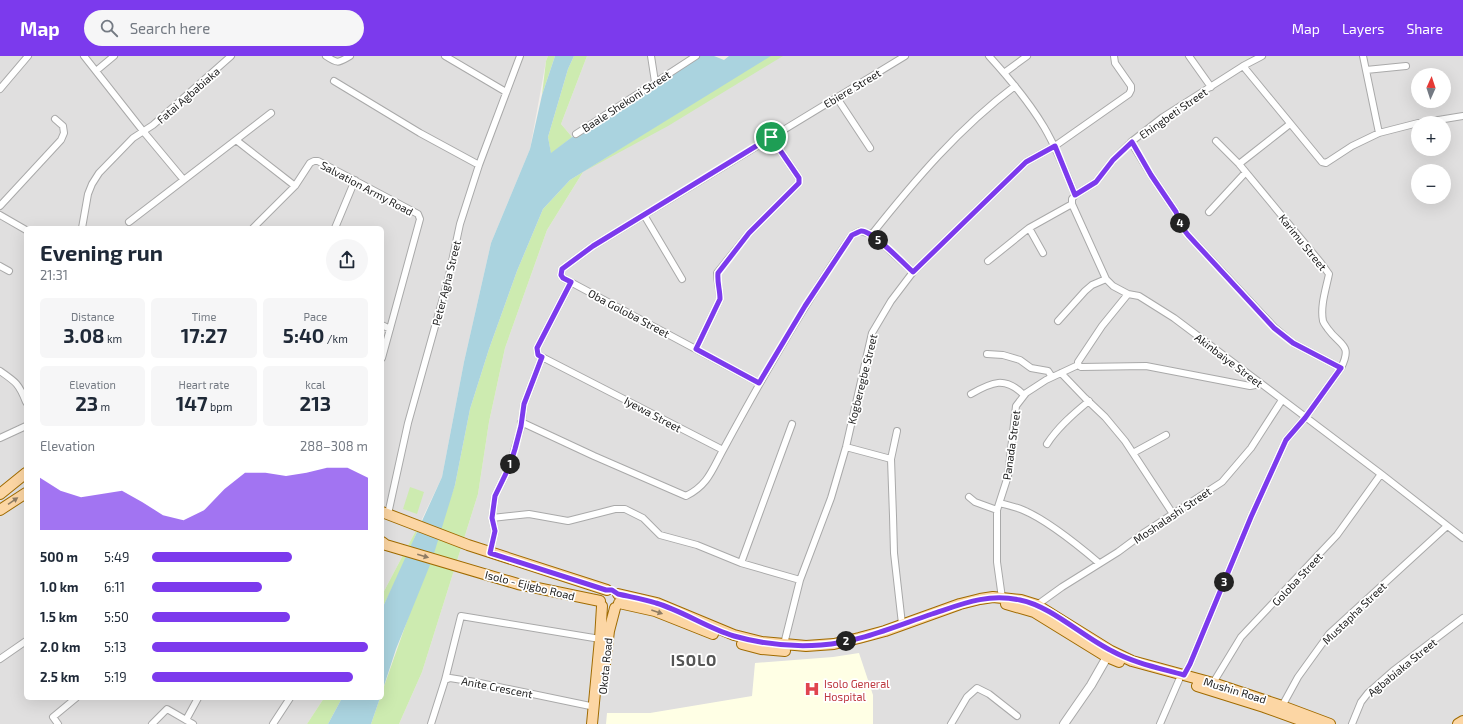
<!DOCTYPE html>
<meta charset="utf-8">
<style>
:root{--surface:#fff;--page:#f6f6f7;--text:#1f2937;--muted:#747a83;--accent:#7c3aed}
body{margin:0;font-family:"Exo 2",sans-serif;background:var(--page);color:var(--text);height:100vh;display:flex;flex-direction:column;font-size:15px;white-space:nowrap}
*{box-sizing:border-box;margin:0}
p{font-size:13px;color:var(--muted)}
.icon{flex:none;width:22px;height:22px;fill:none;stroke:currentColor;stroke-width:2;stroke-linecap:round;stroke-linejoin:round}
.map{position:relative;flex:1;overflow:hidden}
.details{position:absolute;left:24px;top:170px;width:360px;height:474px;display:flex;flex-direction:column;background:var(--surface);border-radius:6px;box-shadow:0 4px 16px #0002}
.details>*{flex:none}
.needle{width:26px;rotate:3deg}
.buttons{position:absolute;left:1411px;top:12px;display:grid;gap:8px}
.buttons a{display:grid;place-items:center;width:40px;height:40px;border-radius:50%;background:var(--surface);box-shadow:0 4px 16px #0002;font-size:20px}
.pin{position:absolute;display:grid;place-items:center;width:34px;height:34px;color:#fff;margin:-17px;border:2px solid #fff;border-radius:50%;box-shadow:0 1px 4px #0007}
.km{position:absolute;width:20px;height:20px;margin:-10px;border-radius:50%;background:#222;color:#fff;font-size:11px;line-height:20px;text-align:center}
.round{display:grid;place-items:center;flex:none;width:42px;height:42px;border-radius:21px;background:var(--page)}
.overview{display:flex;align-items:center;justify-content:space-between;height:68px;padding:0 16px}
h1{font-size:22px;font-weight:700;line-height:30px}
.metrics{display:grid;grid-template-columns:repeat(3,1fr);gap:6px;height:68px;padding:4px 16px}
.metrics div{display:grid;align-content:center;border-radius:6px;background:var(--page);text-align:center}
.metrics b{font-size:20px;font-weight:700}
.metrics small{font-size:11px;font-weight:400}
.metrics p{font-size:11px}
.chart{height:112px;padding:8px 16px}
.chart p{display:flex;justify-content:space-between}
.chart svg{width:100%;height:72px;margin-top:4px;fill:var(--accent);opacity:.7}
ul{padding:0 16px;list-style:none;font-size:13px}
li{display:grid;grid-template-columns:64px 48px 1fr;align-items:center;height:30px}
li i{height:10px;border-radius:5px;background:var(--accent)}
header{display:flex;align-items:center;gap:24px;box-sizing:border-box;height:56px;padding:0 20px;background:var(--accent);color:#fff}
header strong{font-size:19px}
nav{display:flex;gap:22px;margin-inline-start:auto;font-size:14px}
.search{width:280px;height:36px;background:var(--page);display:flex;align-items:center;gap:10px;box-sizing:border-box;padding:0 14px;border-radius:22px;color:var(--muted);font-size:15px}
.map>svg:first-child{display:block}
</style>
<header>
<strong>Map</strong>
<div class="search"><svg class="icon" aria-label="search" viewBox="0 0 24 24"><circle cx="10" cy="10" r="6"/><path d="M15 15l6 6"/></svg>Search here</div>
<nav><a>Map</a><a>Layers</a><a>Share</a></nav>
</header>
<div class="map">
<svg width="1463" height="668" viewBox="0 0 1463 668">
<rect width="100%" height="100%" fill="#f2efe9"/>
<path fill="#e0dfdf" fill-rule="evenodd" d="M0 0H548L546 5 530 93 491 187 464 306 442 421 422 463 382 539V172H26V642H324L307 668H0Z
M587 0H698L595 70 572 81 561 68Z
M776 0H1463V668H399L422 616 478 438 489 366 505 292 547 174 583 116ZM1418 19H1444V45H1418ZM1418 67H1444V93H1418ZM1418 115H1444V141H1418Z"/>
<path fill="#ffffe5" d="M859 597 873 639V668H606L607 657H650L752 640 755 607 833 601Z"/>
<path fill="#cdebb0" d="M548 0H555L542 39 546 5Z
M574 0H587L561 68 572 81 551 98 548 81 568 13Z
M768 0H783L668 70 583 116 547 174 505 292 489 366 478 438 422 616 399 668H371L380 642H382V636L455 429 470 353 489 293 517 215 543 153 570 124Z
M410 431 424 436 417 458 403 453Z
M422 463 407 501 382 553V539Z
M324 642H342L328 668H307Z"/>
<path fill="#aad3df" d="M555 0H574L568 13 548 81 551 97 572 81 595 70 698 0H714L724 4 729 0H771L570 124 543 153 517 215 489 293 470 353 455 429 432 504 396 593 382 636V553L442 421 464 306 491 187 530 93 542 39Z
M342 642H380L371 668H328Z"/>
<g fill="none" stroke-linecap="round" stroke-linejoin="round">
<defs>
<path id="minor" d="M84 0 143 75 183 123
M326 0C338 8 338 7 350 0
M445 0 506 36
M651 0 655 26
M989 0C1009 22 1029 46 1044 71 1057 93 1066 116 1075 139L1072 143V148L1106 223 1113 230 1128 238 1139 240 1174 262 1381 418 1463 482
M1189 0 1211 31
M1363 0 1379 77
M1243 10 1322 106 1326 107 1352 90 1379 77 1418 67
M1366 14 1406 10
M96 15 114 0
M1004 17 1027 0
M334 25 420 77 479 109
M0 33 28 0
M837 42 870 92
M1420 67 1463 60
M576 78 696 0
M236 84 295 130
M1131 86 1151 119 1176 156 1181 170 1188 179 1274 271 1293 287 1341 312
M1239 108 1290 68
M1075 139 1096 126 1113 104 1131 86 1163 61 1243 10 1262 0
M0 150 61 84 64 77 63 70 55 63
M1209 156 1245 117
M0 159 26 174
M644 159 682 223
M129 166 271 57
M82 172 88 138 92 128 99 117 133 82 153 69 231 0
M253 172 295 130 310 107 314 105H318L418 158 420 163 382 302
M335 172 355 124
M1029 172 1043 197
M872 178 913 216
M988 205 1029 172 1072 148
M0 210 9 215
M1058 265 1085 235 1092 229 1106 223
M382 269 390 273
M696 293 720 243C720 234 717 226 717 217L749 177 799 127V122L771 81
M987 298 1003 299 1020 304 1031 312 1048 315 1052 321
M542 301 538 299 537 292 571 226
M1078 309 1081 311 1146 310 1250 330 1255 329 1259 326
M0 315C16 326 19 328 26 346
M1061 317 1085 342 1105 361 1125 385 1173 458
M759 327 563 222 561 219 562 213 593 190 905 0
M971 338C992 326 1005 320 1024 339
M521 366 594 400 686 440C708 429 712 414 723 394
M897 375 891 403 893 460 894 497 902 568
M0 382 26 370
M1047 388C1058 371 1073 358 1089 345
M846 391 891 403
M1133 397 1166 379
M969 441 975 446 997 454
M1000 447C1007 449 1016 451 1023 454 1047 464 1079 490 1099 507
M388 458 408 367 448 224 460 168 479 109 520 0
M492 462 529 458 568 465 615 453H625L643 462 660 479 697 489 741 507 800 524
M490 497 495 475 492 462 495 440 510 409 521 371 524 348 542 301 723 394C763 320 804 248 852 179L860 175 872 178C915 124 959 72 1015 30
M741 507 792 368
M1002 542 997 506V454L1008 420 1016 350 1026 337 1046 324 1078 309V306L1102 270 1128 238
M1037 549 1062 531 1118 496 1145 476 1222 426 1251 392 1282 344
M784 588 800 524 831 442 846 391 872 277 891 245 913 216 1026 106 1055 90 1129 38 1131 34V30L1115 7 1114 0
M0 603 26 585
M1184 619 1190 608 1251 461 1286 384 1305 362 1341 312C1353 288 1340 290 1328 273 1326 270 1324 268 1323 265 1320 250 1326 233 1329 218L1321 207 1239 108 1216 85
M445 624 461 560 600 583
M1213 627 1241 581 1337 479 1381 418
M1281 652 1298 621 1329 578 1447 470
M186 664 198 642
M58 668 53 661 76 642
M152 668 167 653 193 668
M273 668 290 642
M431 668 445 624 450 622 475 626 595 651
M951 668 967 641 977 632 989 638 1017 660
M1160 668 1179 624
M1352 668 1361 646 1368 637 1393 615 1463 562"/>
<path id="tertiary" d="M1064 668 1091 629 1107 601"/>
<path id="primary" d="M0 438 26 417
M0 454 26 437
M382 456 468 489 607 534
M382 486 386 489 518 528 600 545
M618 538 657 547 734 579 762 586 806 590 834 588 859 582 885 575 960 548 980 543 993 541 1021 544 1037 549 1111 595 1132 605 1213 627 1282 650 1330 668
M619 547 655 555 713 578
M1006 548 1034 556 1107 601 1119 606
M742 588 761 593 785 595
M605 608 609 575 615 552
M1197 630 1264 651 1311 668
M592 668 600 583 602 550
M1458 668 1463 665"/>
</defs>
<use href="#minor" stroke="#a9a9a9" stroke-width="8"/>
<use href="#tertiary" stroke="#a9a9a9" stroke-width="10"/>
<use href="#primary" stroke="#a06b00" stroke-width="12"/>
<use href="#minor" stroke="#fff" stroke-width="6"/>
<use href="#tertiary" stroke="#fff" stroke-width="8"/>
<use href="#primary" stroke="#fcd6a4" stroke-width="10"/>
</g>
<defs><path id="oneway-solid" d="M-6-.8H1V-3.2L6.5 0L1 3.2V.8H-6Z"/></defs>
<g fill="#8f7c63">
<use href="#oneway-solid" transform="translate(13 445) rotate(-34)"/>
<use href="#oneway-solid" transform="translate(423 500) rotate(16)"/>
<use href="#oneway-solid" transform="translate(657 556) rotate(19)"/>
</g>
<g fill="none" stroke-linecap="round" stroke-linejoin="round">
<defs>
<path id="route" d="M771 81 799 122V127L749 177 718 217C717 226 720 234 720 243L696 293 759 327 805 250 852 179C855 178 858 176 861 175 872 174 903 207 913 216L1026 106 1055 90 1075 139 1096 126 1113 104 1132 86 1151 119 1176 156 1181 170 1188 179 1274 272 1293 287 1341 312 1305 362 1286 384 1251 461 1190 608 1184 619C1159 612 1134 607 1112 595 1083 581 1051 550 1020 544 987 537 962 548 932 558 896 570 860 586 821 589 793 591 762 588 734 580 707 572 683 555 656 547 644 543 631 541 618 538L612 534H606L490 497 495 475 492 462 495 440 510 409 515 393 521 370 524 348 542 301 538 299 537 292 571 226 563 222 561 219 562 213 593 190Z"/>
</defs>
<use href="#route" stroke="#fff" stroke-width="8"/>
<use href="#route" stroke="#7c3aed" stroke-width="5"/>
</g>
<defs>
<symbol id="hospital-bare" viewBox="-9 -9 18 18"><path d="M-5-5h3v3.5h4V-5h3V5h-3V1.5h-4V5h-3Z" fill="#e0444e" stroke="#fff" stroke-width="2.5" paint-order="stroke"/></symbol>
</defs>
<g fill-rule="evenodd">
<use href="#hospital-bare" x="801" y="622" width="22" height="22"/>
</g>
<g text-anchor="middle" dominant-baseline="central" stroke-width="3.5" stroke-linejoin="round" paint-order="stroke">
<g font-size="11" fill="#222" stroke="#fff">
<text transform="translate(852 32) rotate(-31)">Ebiere Street</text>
<text transform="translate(188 39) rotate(-41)">Fatai Agbabiaka</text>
<text transform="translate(626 45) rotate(-33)">Baale Shekoni Street</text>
<text transform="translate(1173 57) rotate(-35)">Ehingbeti Street</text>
<text transform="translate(367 132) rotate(28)">Salvation Army Road</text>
<text transform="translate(1303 186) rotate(51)">Karimu Street</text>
<text transform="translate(446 227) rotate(-76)">Peter Agha Street</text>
<text transform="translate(629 257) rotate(28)">Oba Goloba Street</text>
<text transform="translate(1229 304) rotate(37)">Akinbaiye Street</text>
<text transform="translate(862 323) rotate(-76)">Kogberegbe Street</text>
<text transform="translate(653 358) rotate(28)">Iyewa Street</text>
<text transform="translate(1011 389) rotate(-82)">Panada Street</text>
<text transform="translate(1172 459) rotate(-34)">Moshalashi Street</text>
<text transform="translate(1297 523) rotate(-47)">Goloba Street</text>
<text transform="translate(530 529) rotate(14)">Isolo - Ejigbo Road</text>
<text transform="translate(1354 557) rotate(-44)">Mustapha Street</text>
<text transform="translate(605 610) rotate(-84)">Okota Road</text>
<text transform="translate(1402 611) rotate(-39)">Agbabiaka Street</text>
<text transform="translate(497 631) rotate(11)">Anite Crescent</text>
<text transform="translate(1235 634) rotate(17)">Mushin Road</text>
</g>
<g font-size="11" fill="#be3a42" stroke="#fff" text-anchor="start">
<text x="824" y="627">Isolo General<tspan x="824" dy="13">Hospital</tspan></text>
</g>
<g font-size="15" font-weight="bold" letter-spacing="1" fill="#555" stroke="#fff">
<text x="694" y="604">ISOLO</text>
</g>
</g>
</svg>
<div class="buttons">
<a><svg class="needle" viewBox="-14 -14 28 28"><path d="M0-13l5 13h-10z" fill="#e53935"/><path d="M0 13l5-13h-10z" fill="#747a83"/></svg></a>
<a>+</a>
<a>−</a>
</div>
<div class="pin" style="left:771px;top:81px;background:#1e9e55"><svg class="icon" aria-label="arrive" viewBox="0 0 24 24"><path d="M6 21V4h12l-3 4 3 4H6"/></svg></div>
<b class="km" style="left:510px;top:408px">1</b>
<b class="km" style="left:846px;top:585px">2</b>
<b class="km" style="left:1224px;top:526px">3</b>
<b class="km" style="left:1180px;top:167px">4</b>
<b class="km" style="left:878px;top:184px">5</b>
<section class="details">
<div class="overview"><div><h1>Evening run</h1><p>21:31</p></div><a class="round"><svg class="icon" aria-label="share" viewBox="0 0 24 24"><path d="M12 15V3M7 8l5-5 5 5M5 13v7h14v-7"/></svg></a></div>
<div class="metrics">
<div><p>Distance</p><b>3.08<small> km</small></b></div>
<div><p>Time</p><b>17:27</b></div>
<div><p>Pace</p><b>5:40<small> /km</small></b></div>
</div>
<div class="metrics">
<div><p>Elevation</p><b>23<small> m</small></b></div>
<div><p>Heart rate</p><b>147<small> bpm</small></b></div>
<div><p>kcal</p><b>213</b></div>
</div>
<div class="chart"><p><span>Elevation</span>288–308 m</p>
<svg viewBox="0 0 160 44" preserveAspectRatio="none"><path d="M0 44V12L10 20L20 24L30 22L40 20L50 27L60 35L70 38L80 32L90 19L100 9L110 9L120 11L130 9L140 6L150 6L160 12V44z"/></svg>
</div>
<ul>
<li><b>500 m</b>5:49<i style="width:65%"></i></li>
<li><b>1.0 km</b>6:11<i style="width:51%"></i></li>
<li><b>1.5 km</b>5:50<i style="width:64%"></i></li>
<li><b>2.0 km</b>5:13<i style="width:100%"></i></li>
<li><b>2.5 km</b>5:19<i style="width:93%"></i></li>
</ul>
</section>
</div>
